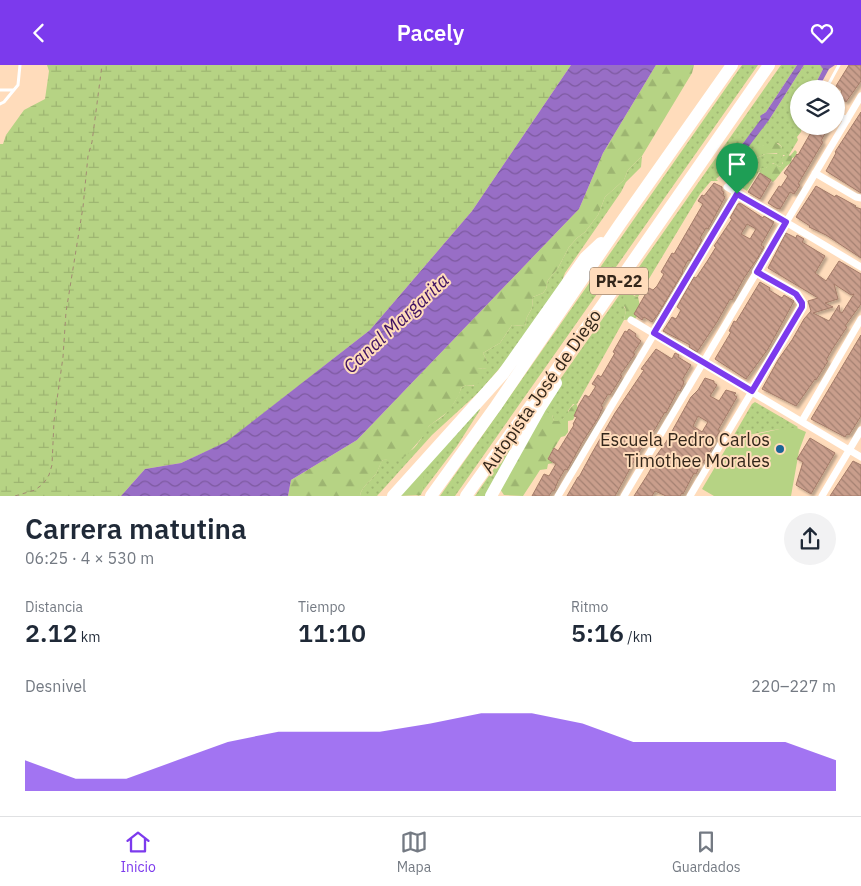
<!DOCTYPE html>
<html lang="es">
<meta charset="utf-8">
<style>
:root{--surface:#fff;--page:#f2f2f3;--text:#1f2937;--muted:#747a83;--line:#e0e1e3;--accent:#7c3aed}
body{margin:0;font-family:"IBM Plex Sans",sans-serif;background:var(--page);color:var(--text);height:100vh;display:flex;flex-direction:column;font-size:19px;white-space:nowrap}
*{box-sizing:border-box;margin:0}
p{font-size:16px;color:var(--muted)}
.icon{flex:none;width:28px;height:28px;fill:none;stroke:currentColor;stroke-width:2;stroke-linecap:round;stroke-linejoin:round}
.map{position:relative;height:431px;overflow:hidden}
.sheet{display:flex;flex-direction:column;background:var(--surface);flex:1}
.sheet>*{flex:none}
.buttons{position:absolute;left:790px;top:15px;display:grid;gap:10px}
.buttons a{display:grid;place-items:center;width:55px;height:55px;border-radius:50%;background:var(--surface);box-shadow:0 1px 4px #0004;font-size:25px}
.pin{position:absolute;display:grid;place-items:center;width:42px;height:42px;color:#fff;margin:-51px -21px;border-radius:50% 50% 50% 0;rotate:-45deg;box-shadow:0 0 5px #0007}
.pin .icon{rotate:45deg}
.round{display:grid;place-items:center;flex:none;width:52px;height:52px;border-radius:26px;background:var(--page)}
.head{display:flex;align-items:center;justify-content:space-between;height:85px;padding:0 25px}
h1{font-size:28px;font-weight:600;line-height:38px}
.figures{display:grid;grid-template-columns:repeat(3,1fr);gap:8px;height:85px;padding:5px 25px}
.figures div{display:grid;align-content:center}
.figures b{font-size:25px;font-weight:600}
.figures small{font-size:14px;font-weight:400}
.figures p{font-size:14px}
.chart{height:140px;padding:10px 25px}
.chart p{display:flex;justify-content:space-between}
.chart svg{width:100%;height:90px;margin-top:5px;fill:var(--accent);opacity:.7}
header{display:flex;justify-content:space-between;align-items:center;height:65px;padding:0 25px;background:var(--accent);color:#fff;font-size:22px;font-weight:600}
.tab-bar{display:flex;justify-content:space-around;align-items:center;height:70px;border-top:1px solid var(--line);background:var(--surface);font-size:14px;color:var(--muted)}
.tab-bar a{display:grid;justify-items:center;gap:2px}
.tab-bar .active{color:var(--accent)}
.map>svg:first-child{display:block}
</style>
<header><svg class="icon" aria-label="back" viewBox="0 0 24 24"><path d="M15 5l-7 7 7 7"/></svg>Pacely<svg class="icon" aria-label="heart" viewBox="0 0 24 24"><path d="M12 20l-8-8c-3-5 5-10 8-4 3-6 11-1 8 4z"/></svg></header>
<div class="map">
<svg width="861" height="431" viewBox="0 0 861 431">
<defs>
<pattern id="green-dots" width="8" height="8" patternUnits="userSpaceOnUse" patternTransform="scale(1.25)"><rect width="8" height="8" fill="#b6d384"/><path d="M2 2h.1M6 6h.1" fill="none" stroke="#9db571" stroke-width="1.8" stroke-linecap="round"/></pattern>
<pattern id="forest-firs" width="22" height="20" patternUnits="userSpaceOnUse" patternTransform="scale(1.25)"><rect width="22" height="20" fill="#b6d384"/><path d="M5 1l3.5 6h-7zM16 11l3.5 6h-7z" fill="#9db571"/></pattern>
<pattern id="wetland-marsh" width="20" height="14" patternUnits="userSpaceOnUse" patternTransform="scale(1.25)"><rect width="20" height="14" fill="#b6d384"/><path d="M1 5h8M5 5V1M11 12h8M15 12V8" fill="none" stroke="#9db571"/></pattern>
<pattern id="water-waves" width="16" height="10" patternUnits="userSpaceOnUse" patternTransform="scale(1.25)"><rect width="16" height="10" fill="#986ec6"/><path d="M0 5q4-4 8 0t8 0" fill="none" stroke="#7d5aa0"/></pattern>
<pattern id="building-back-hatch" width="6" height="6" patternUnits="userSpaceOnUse" patternTransform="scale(1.25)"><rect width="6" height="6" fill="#c99e8c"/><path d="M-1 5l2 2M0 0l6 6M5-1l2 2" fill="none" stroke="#a48172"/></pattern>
<filter id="shadow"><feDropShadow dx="2.5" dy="2.5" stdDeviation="1" flood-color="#0004"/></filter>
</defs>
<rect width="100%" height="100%" fill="#ffdcbb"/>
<path fill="url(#green-dots)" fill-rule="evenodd" d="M742 0H758L455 431H440Z
M781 0H797L766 47 763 49C757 65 742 79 730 91L769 55 804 0H820L823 4 813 24H799V61H802L801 67 797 72 798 75 789 90H783L782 100 780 102 773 98 766 103H761L747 126 733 117H735L730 111 731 115H725L726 112 723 108 716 114 718 116H711L700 129 638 232 634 230 624 242 626 245 624 255 577 339H573L568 346V350L559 357 554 356 552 350 539 351 561 313ZM778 78 782 82 777 89H765L750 96 743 94 762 81Z
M642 91 641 102 626 117 621 127 565 208 562 216 505 297 479 327 432 370 377 431H360C361 422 370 417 375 410 379 405 379 399 383 395 390 394 408 388 413 384 418 380 425 367 429 361 432 358 438 355 442 352 449 346 459 332 461 323L466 320 474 321 476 304 487 303V296L483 288 500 278 512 260 525 261 527 252 532 243 533 232 543 228 546 224 548 215 558 203 569 182 577 173 585 167 598 150 605 132 624 115 628 105Z
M755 337 798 362 797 363C775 363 753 369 731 375L752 339Z
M478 342 480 345 457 381 419 431 404 424Z
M529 353 486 431H475Z"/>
<path fill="url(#forest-firs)" d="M656 0H694L692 8 642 91 628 105 624 115 605 132 598 150 585 167 577 173 569 182 558 203 548 215 546 224 543 228 533 232 532 243 527 252 525 261 512 260 500 278 483 288 487 296V303L477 304 482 313C478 321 474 321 466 320L461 323 459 330 449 346 429 361 426 368 406 391 398 394 383 395C379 400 379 405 375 410 370 417 361 422 360 431H288L291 415 357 375 579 144 603 88Z
M774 76 782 82 780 88 765 89 743 99 741 98C743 93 756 84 761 81 766 79 769 80 774 76Z
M795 85 797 87 795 92 792 93 791 98C783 102 780 111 773 117L759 107 761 103H766L770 98 775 99 780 102 783 98 780 95 782 92 787 89 790 91Z
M628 229 638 232 640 241 634 249 637 251 635 254 624 255 626 245 622 236 624 231Z
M576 338 578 343 573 355 568 356V367L565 371 561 372 548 393 553 398 548 399 547 404 540 405 523 431 504 430 500 424 539 351 547 347 552 350 554 356C568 357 566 344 576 338Z
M421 408C427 416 423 423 421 430L398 431Z"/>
<path fill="url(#wetland-marsh)" d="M47 0H571L472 146 370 265 227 377 181 398 145 404 121 431H0V79H3L6 70 24 45 45 34 49 6Z"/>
<path fill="#b6d384" d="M784 363H797L806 367 799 386 791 431H714L702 424 731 375Z"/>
<path fill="url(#water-waves)" d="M571 0H656L603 88 579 144 357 375 291 415 288 431H121L145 404 181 398 226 377 370 265 472 146Z
M797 0H804L769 55 743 89 732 95 730 91 744 77 761 54 760 51 766 47Z
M820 0H835L829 4 818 24H813L823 4Z"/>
<path fill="url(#building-back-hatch)" stroke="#a47b69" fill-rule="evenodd" filter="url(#shadow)" d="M849 0H861V16L846 37 838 32 842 26 836 21Z
M861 47V128L826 106 836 88 835 87Z
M821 61H829L821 76 823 77 798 119 800 120 794 129 790 127 780 144 776 143 768 138 779 121 781 122 788 111 784 108 797 89 798 90 810 69 812 70 816 64 818 65Z
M760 108 771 115 760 134 748 127Z
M714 118 722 122V126L724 127 723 130 725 132 724 134 708 164 706 163 700 173 702 175 690 196 688 195 682 206 683 207 658 249 652 257 644 252 642 255 634 249 649 223 653 225 657 221 664 209 661 207 672 188 674 189 703 139 698 136 702 130 704 131Z
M816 121 835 132 836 130 856 141 855 142 861 144V193L826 170 809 162 810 161 796 152Z
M740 138 763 153 764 151 774 157 761 180 764 182 757 194 744 213 732 235 730 234 717 257 697 287 689 282 690 280 663 266 672 252 676 254 681 245 677 242 682 233 694 212 696 213 708 195 716 182 714 181 732 154 730 153 738 139ZM747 159 756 164 750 174 741 169Z
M786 168 796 173 797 170 804 174 802 177 825 191 815 208 826 216 839 196 861 209V239L845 261 847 262 833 283 826 295 828 296 816 315 815 314 796 341 762 324 778 295 792 275 804 254 811 246 808 236 818 233 768 203ZM834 219 851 230 854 229 842 248 840 247 839 240 829 256 813 248 833 242 825 238 838 234Z
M760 217 770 223 769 225 782 233 784 230 794 236 768 284 746 314 715 294 731 267 729 266 734 256 736 257Z
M629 264 636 269 635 271 641 276 633 288 635 289 620 310 622 311 610 330 608 329 601 341 603 342 598 353 583 376 567 405 565 404 558 416 554 426H552L549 431H532L544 409 549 411 556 399 548 394 554 383 558 386 574 360 573 359 577 352 574 351 579 340 585 330 589 332 596 321 592 319 598 310 601 312 615 288 613 287 625 266 627 267Z
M861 270V351L849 370 847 369 845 372 811 354Z
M656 284 672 294 675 288 679 290 678 292 691 300 682 315 684 316 683 320 680 326 678 325 666 348 665 347 655 364 639 387 615 431H567L578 412H579L592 388 615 348 644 305 641 304Z
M705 313 714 316V318L717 320 710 331 719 336 726 325 736 328 734 330 737 332 718 365 720 366 713 377 715 378 703 398 699 396 698 405 696 409 694 408 683 429 682 428 680 431H666L655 426 652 431H634L648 409 654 398 653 397 654 394 666 377 691 332 698 325ZM698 351 708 357 702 367 693 361Z
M810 373 835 388 811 429 796 420 803 397 797 394Z
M853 396 861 400V431H830Z"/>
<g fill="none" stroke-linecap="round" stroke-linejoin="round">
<path stroke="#a28972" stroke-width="1" stroke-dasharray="4 4" stroke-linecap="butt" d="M15 431 35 425 43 419 49 410 52 400 54 356 63 292 66 247 83 142 88 91 92 77 102 0"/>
<path stroke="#fff" stroke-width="3" d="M826 24 839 0
M0 25H13
M0 39 4 37 18 20 20 0"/>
<path stroke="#fff" stroke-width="7" d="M836 49 847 55
M815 108 856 132 861 133
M727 122 861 202
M631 255 861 392
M802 356 861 254
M558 431 737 129
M624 431 861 31
M690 431 802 242 801 235 796 229 757 207
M822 431 861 365"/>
<path stroke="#fff" stroke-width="12" d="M393 431 503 309 585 193 601 178
M431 431 496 341 620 159 732 0
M466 431 601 242 769 0
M491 431 540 343 556 318"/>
</g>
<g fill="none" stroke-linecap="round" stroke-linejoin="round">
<defs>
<path id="route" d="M737 129 786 157 757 207 796 229 802 238V242L752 326 654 268Z"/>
</defs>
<use href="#route" stroke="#fff" stroke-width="10"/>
<use href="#route" stroke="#7c3aed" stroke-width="6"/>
</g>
<circle fill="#1c6498" stroke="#ffdcbb" stroke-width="2" cx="780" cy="384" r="5"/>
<g text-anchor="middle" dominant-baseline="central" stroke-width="4" stroke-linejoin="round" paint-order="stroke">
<rect fill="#ffdcbb" stroke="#705d4a" stroke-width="1" x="590" y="202.5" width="58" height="27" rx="4"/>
<g font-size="16" font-weight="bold" fill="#33261a">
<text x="619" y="216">PR-22</text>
</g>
<g font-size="18" fill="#33261a" stroke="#ffdcbb">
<text transform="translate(541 326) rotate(-55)">Autopista José de Diego</text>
</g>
<g font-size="18" fill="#33261a" stroke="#ffdcbb" text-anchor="end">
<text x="770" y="374">Escuela Pedro Carlos<tspan x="770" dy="21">Timothee Morales</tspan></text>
</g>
<g font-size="19" font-style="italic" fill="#3e1162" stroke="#ffdcbb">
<text transform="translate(396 258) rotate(-43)">Canal Margarita</text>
</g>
</g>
</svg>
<div class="buttons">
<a><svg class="icon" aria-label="layers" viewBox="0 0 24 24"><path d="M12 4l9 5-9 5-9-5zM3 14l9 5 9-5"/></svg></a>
</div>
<div class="pin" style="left:737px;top:129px;background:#1e9e55"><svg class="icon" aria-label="arrive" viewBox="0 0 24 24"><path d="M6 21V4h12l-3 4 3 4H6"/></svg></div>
</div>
<section class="sheet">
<div class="head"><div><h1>Carrera matutina</h1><p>06:25 · 4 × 530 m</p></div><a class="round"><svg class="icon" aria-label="share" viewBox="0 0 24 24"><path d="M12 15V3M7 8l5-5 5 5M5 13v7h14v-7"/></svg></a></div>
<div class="figures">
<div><p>Distancia</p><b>2.12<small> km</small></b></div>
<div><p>Tiempo</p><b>11:10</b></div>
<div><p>Ritmo</p><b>5:16<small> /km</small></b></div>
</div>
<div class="chart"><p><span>Desnivel</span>220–227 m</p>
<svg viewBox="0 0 160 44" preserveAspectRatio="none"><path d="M0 44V29L10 38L20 38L30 29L40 20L50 15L60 15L70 15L80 11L90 6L100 6L110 11L120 20L130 20L140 20L150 20L160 29V44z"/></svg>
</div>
</section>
<nav class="tab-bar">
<a class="active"><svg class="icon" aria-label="home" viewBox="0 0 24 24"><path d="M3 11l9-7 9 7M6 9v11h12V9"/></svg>Inicio</a>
<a><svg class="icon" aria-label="map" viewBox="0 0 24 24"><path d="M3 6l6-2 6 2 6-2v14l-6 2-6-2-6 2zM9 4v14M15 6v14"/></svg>Mapa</a>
<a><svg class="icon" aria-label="saved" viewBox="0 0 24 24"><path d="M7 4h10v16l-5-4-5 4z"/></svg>Guardados</a>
</nav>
